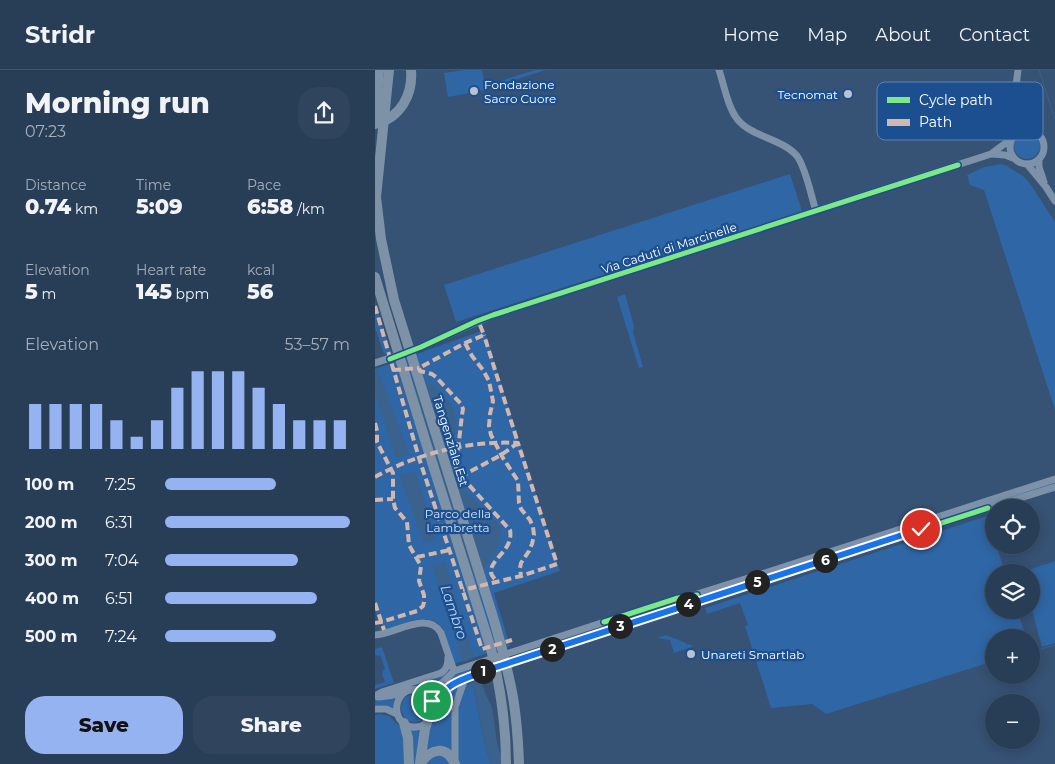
<!DOCTYPE html>
<meta charset="utf-8">
<style>
:root{--surface:#283e57;--page:#30455d;--text:#f1f3f6;--muted:#a5aeba;--line:#44576d;--accent:#95b2f1}
body{margin:0;font-family:Montserrat,sans-serif;background:var(--page);color:var(--text);height:100vh;display:flex;flex-direction:column;font-size:19px;white-space:nowrap}
*{box-sizing:border-box;margin:0}
p{font-size:16px;color:var(--muted)}
.icon{flex:none;width:28px;height:28px;fill:none;stroke:currentColor;stroke-width:2;stroke-linecap:round;stroke-linejoin:round}
.map{position:relative;flex:1;overflow:hidden}
.drawer{display:flex;flex-direction:column;background:var(--surface);width:375px}
.drawer>*{flex:none}
.fabs{position:absolute;left:610px;top:429px;display:grid;gap:10px}
.fabs a{display:grid;place-items:center;width:55px;height:55px;border-radius:50%;background:var(--surface);box-shadow:0 2px 12px #0003,0 0 0 1px var(--line);font-size:25px}
.pin{position:absolute;display:grid;place-items:center;width:42px;height:42px;color:#fff;margin:-21px;border:2px solid #fff;border-radius:50%;box-shadow:0 1px 5px #0007}
.km{position:absolute;width:25px;height:25px;margin:-12px;border-radius:50%;background:#222;color:#fff;font-size:14px;line-height:25px;text-align:center}
.round{display:grid;place-items:center;flex:none;width:52px;height:52px;border-radius:20px;background:var(--page)}
.overview{display:flex;align-items:center;justify-content:space-between;height:85px;padding:0 25px}
h1{font-size:28px;font-weight:800;line-height:38px}
.metrics{display:grid;grid-template-columns:repeat(3,1fr);gap:8px;height:85px;padding:5px 25px}
.metrics div{display:grid;align-content:center}
.metrics b{font-size:21px;font-weight:800}
.metrics small{font-size:14px;font-weight:400}
.metrics p{font-size:14px}
.chart{height:140px;padding:10px 25px}
.chart p{display:flex;justify-content:space-between}
.chart svg{width:100%;height:90px;margin-top:5px;stroke:var(--accent);stroke-width:6}
.primary-button{display:flex;gap:10px;margin-top:auto;padding:10px 25px}
.primary-button a{flex:1;height:58px;border-radius:20px;background:var(--accent);color:#111;font-size:20px;font-weight:800;line-height:58px;text-align:center}
.primary-button a+a{background:var(--page);color:var(--text)}
ul{padding:0 25px;list-style:none;font-size:16px}
li{display:grid;grid-template-columns:80px 60px 1fr;align-items:center;height:38px}
li i{height:12px;border-radius:6px;background:var(--accent)}
header{display:flex;align-items:center;gap:30px;box-sizing:border-box;height:70px;padding:0 25px;background:var(--surface);border-bottom:1px solid var(--line)}
header strong{font-size:24px}
nav{display:flex;gap:28px;margin-inline-start:auto;font-size:18px}
main{display:flex;flex:1;min-height:0}
.map>svg:first-child{display:block}
</style>
<header>
<strong>Stridr</strong>
<nav><a>Home</a><a>Map</a><a>About</a><a>Contact</a></nav>
</header>
<main>
<section class="drawer">
<div class="overview"><div><h1>Morning run</h1><p>07:23</p></div><a class="round"><svg class="icon" aria-label="share" viewBox="0 0 24 24"><path d="M12 15V3M7 8l5-5 5 5M5 13v7h14v-7"/></svg></a></div>
<div class="metrics">
<div><p>Distance</p><b>0.74<small> km</small></b></div>
<div><p>Time</p><b>5:09</b></div>
<div><p>Pace</p><b>6:58<small> /km</small></b></div>
</div>
<div class="metrics">
<div><p>Elevation</p><b>5<small> m</small></b></div>
<div><p>Heart rate</p><b>145<small> bpm</small></b></div>
<div><p>kcal</p><b>56</b></div>
</div>
<div class="chart"><p><span>Elevation</span>53–57 m</p>
<svg viewBox="0 0 160 44" preserveAspectRatio="none"><path d="M5 44V22M15 44V22M25 44V22M35 44V22M45 44V30M55 44V38M65 44V30M75 44V14M85 44V6M95 44V6M105 44V6M115 44V14M125 44V22M135 44V30M145 44V30M155 44V30"/></svg>
</div>
<ul>
<li><b>100 m</b>7:25<i style="width:60%"></i></li>
<li><b>200 m</b>6:31<i style="width:100%"></i></li>
<li><b>300 m</b>7:04<i style="width:72%"></i></li>
<li><b>400 m</b>6:51<i style="width:82%"></i></li>
<li><b>500 m</b>7:24<i style="width:60%"></i></li>
</ul>
<div class="primary-button"><a>Save</a><a>Share</a></div>
</section>
<div class="map">
<svg width="680" height="694" viewBox="0 0 680 694">
<rect width="100%" height="100%" fill="#365274"/>
<path fill="#2f66a5" d="M89 0H107L111 20 73 27 69 3Z
M160 0H171L114 18 113 15Z
M639 76a13 13 0 1 1 26 0a13 13 0 1 1-26 0Z
M626 94 632 96 648 106 656 115 680 152V340L609 120 595 115 592 105 609 97Z
M415 104 427 141 81 252 69 215Z
M250 224 259 256 258 262 268 297 264 298 242 227Z
M0 232 16 282 9 284 0 258Z
M109 260 185 501 119 523 135 576 79 594 67 557C51 541 29 554 11 560L4 553 0 540V299Z
M680 411V414L147 585 146 583Z
M612 446 619 468V475H621L630 502H619V540H642L651 567 619 568V591L451 644 437 634 396 638 370 556 373 555 365 533 332 544 330 538Z
M680 491V573L667 577 656 536V502H647Z
M291 565 311 573V576L313 574 319 576 299 583 295 570 282 568Z
M7 577 19 613 0 619V615L10 612 7 604 8 603 7 601 10 599 5 585 2 586 1 584 0 585V579Z
M108 595V599L73 614 72 613 82 603Z
M73 597 76 599C60 613 60 620 37 615Z
M96 613 99 621 110 675 116 694H83V640L84 633 91 615Z
M82 615 85 619 78 686 51 684 54 657 61 645 62 637 70 623Z
M26 638a14 14 0 1 1 28 0a14 14 0 1 1-28 0Z
M20 628 18 638 10 635H0V630Z
M4 644 14 646 29 660V694H0V645Z
M35 659H46L41 694H38Z
M68 684 76 694H51L55 687Z"/>
<path fill="#3b618d" d="M2 301 11 321 34 385 21 388 0 324V302Z
M24 307 51 312 59 316 77 336 80 347 81 357 78 374 76 401 81 412 122 452C124 456 126 459 126 463 126 476 112 498 102 505 98 507 94 508 90 509Z
M40 402 62 468 49 473 25 406Z
M70 492 99 588 88 592 57 496Z
M105 610 112 627 117 637 122 672 125 683 129 694H116L110 675 99 621 96 613Z"/>
<g fill="none" stroke-linecap="round" stroke-linejoin="round">
<path stroke="#3b618d" stroke-width="1" d="M664 0 680 49
M666 579 680 575"/>
<path stroke="#7d92a8" stroke-width="7" d="M344 0C349 15 353 38 363 50 377 67 408 69 422 86 431 98 436 126 441 141
M643 0 641 16 644 37 643 62
M644 37 658 60
M635 77a17 17 0 1 1 34 0a17 17 0 1 1-34 0Z
M617 84 630 85 638 88
M664 89V97L669 112
M652 94 671 117 680 131
M0 293 39 280 118 245 616 84 636 69
M0 565C20 564 53 540 66 563L79 601
M30 622C13 635 24 663 46 656 54 653 57 647 59 639 60 634 63 629 66 625 74 611 94 607 109 601L546 459 680 417
M50 623C63 618 70 610 79 601L303 528 319 525 396 501 680 409
M0 626 7 622 66 603C72 599 73 594 73 587
M3 627C10 626 17 626 23 624 28 623 31 621 35 620 48 617 57 626 59 638
M0 639H11L22 644
M80 694V637L90 608"/>
<path stroke="#7e92a7" stroke-width="10" d="M0 47 4 0
M0 54C26 48 38 24 36 0
M29 653 33 668 34 694
M45 693 50 659 52 653
M45 694C56 678 71 675 80 694"/>
<path stroke="#7e92a7" stroke-width="10" d="M14 0 1 127 6 169 19 230 118 547C124 568 130 588 134 608 141 636 143 665 144 694
M0 207 51 373 116 579C125 615 131 657 131 694"/>
<path stroke="#d1b7ad" stroke-width="4" stroke-dasharray="8 4" stroke-linecap="butt" d="M0 236 44 388 107 579 137 570
M105 255 109 265 90 273 44 298 45 301 57 304 61 307 86 334 88 339 87 345 81 397 83 403 135 460C139 480 115 489 116 502 116 506 120 509 123 512
M90 273 97 286 108 300 114 311 118 331 115 344 114 356 116 365 128 388 143 411 144 433 146 439 155 450 158 457 159 465 157 474 154 481 146 493 145 498 146 506
M18 300 44 298
M0 353 2 361V372L18 403V429L20 438 32 452 34 475 46 496 44 511 49 525V532L48 536 42 541 6 552 0 553
M0 407C41 384 95 370 143 373L182 494 146 506 88 520
M85 407 126 385 143 373 109 265
M0 430 18 429
M42 487 75 480
M0 533 9 560"/>
<defs>
<path id="cycleway" d="M15 289 46 277 102 251 118 245 583 95
M229 552 303 528 322 525
M136 592 613 438"/>
</defs>
<use href="#cycleway" stroke="#1b4f8f" stroke-width="8"/>
<use href="#cycleway" stroke="#7ce984" stroke-width="5"/>
</g>
<g fill="none" stroke-linecap="round" stroke-linejoin="round">
<defs>
<path id="route" d="M57 631 59 638C71 611 84 612 109 601L546 459"/>
</defs>
<use href="#route" stroke="#fff" stroke-width="10"/>
<use href="#route" stroke="#1a73e8" stroke-width="6"/>
</g>
<g fill="#b9c2ce" stroke="#1b4f8f" stroke-width="2">
<circle cx="99" cy="21" r="5"/>
<circle cx="473" cy="24" r="5"/>
<circle cx="316" cy="584" r="5"/>
</g>
<g text-anchor="middle" dominant-baseline="central" stroke-width="4.5" stroke-linejoin="round" paint-order="stroke">
<g font-size="12" fill="#fff" stroke="#1b4f8f" text-anchor="start">
<text x="109" y="14">Fondazione<tspan x="109" dy="14">Sacro Cuore</tspan></text>
<text x="463" y="24" text-anchor="end">Tecnomat</text>
<text x="326" y="584">Unareti Smartlab</text>
</g>
<g font-size="12" fill="#fff" stroke="#1b4f8f">
<text transform="translate(294 178) rotate(-18)">Via Caduti di Marcinelle</text>
<text transform="translate(76 371) rotate(73)">Tangenziale Est</text>
</g>
<g font-size="12" fill="#cfe3fa" stroke="#1b4f8f">
<text x="83" y="443">Parco della<tspan x="83" dy="14">Lambretta</tspan></text>
</g>
<g font-size="14" font-style="italic" fill="#b5d3f5" stroke="#1b4f8f">
<text transform="translate(79 542) rotate(71)">Lambro</text>
</g>
</g>
<rect x="502" y="12" width="166" height="58" rx="8" fill="#1b4f8f" stroke="#5f84b1" stroke-width="1"/>
<rect x="512" y="27" width="23" height="6" fill="#7ce984"/>
<rect x="512" y="49" width="23" height="7" fill="#d1b7ad"/>
<g font-size="14" fill="#fff">
<text x="544" y="35">Cycle path</text>
<text x="544" y="57">Path</text>
</g>
</svg>
<div class="fabs">
<a><svg class="icon" aria-label="locate" viewBox="0 0 24 24"><circle cx="12" cy="12" r="6"/><path d="M12 2v4M12 18v4M2 12h4M18 12h4"/></svg></a>
<a><svg class="icon" aria-label="layers" viewBox="0 0 24 24"><path d="M12 4l9 5-9 5-9-5zM3 14l9 5 9-5"/></svg></a>
<a>+</a>
<a>−</a>
</div>
<div class="pin" style="left:57px;top:631px;background:#1e9e55"><svg class="icon" aria-label="arrive" viewBox="0 0 24 24"><path d="M6 21V4h12l-3 4 3 4H6"/></svg></div>
<div class="pin" style="left:546px;top:459px;background:#d93025"><svg class="icon" aria-label="check" viewBox="0 0 24 24"><path d="M5 12l5 5 9-10"/></svg></div>
<b class="km" style="left:108px;top:601px">1</b>
<b class="km" style="left:177px;top:579px">2</b>
<b class="km" style="left:245px;top:556px">3</b>
<b class="km" style="left:313px;top:534px">4</b>
<b class="km" style="left:382px;top:512px">5</b>
<b class="km" style="left:450px;top:490px">6</b>
</div>
</main>
